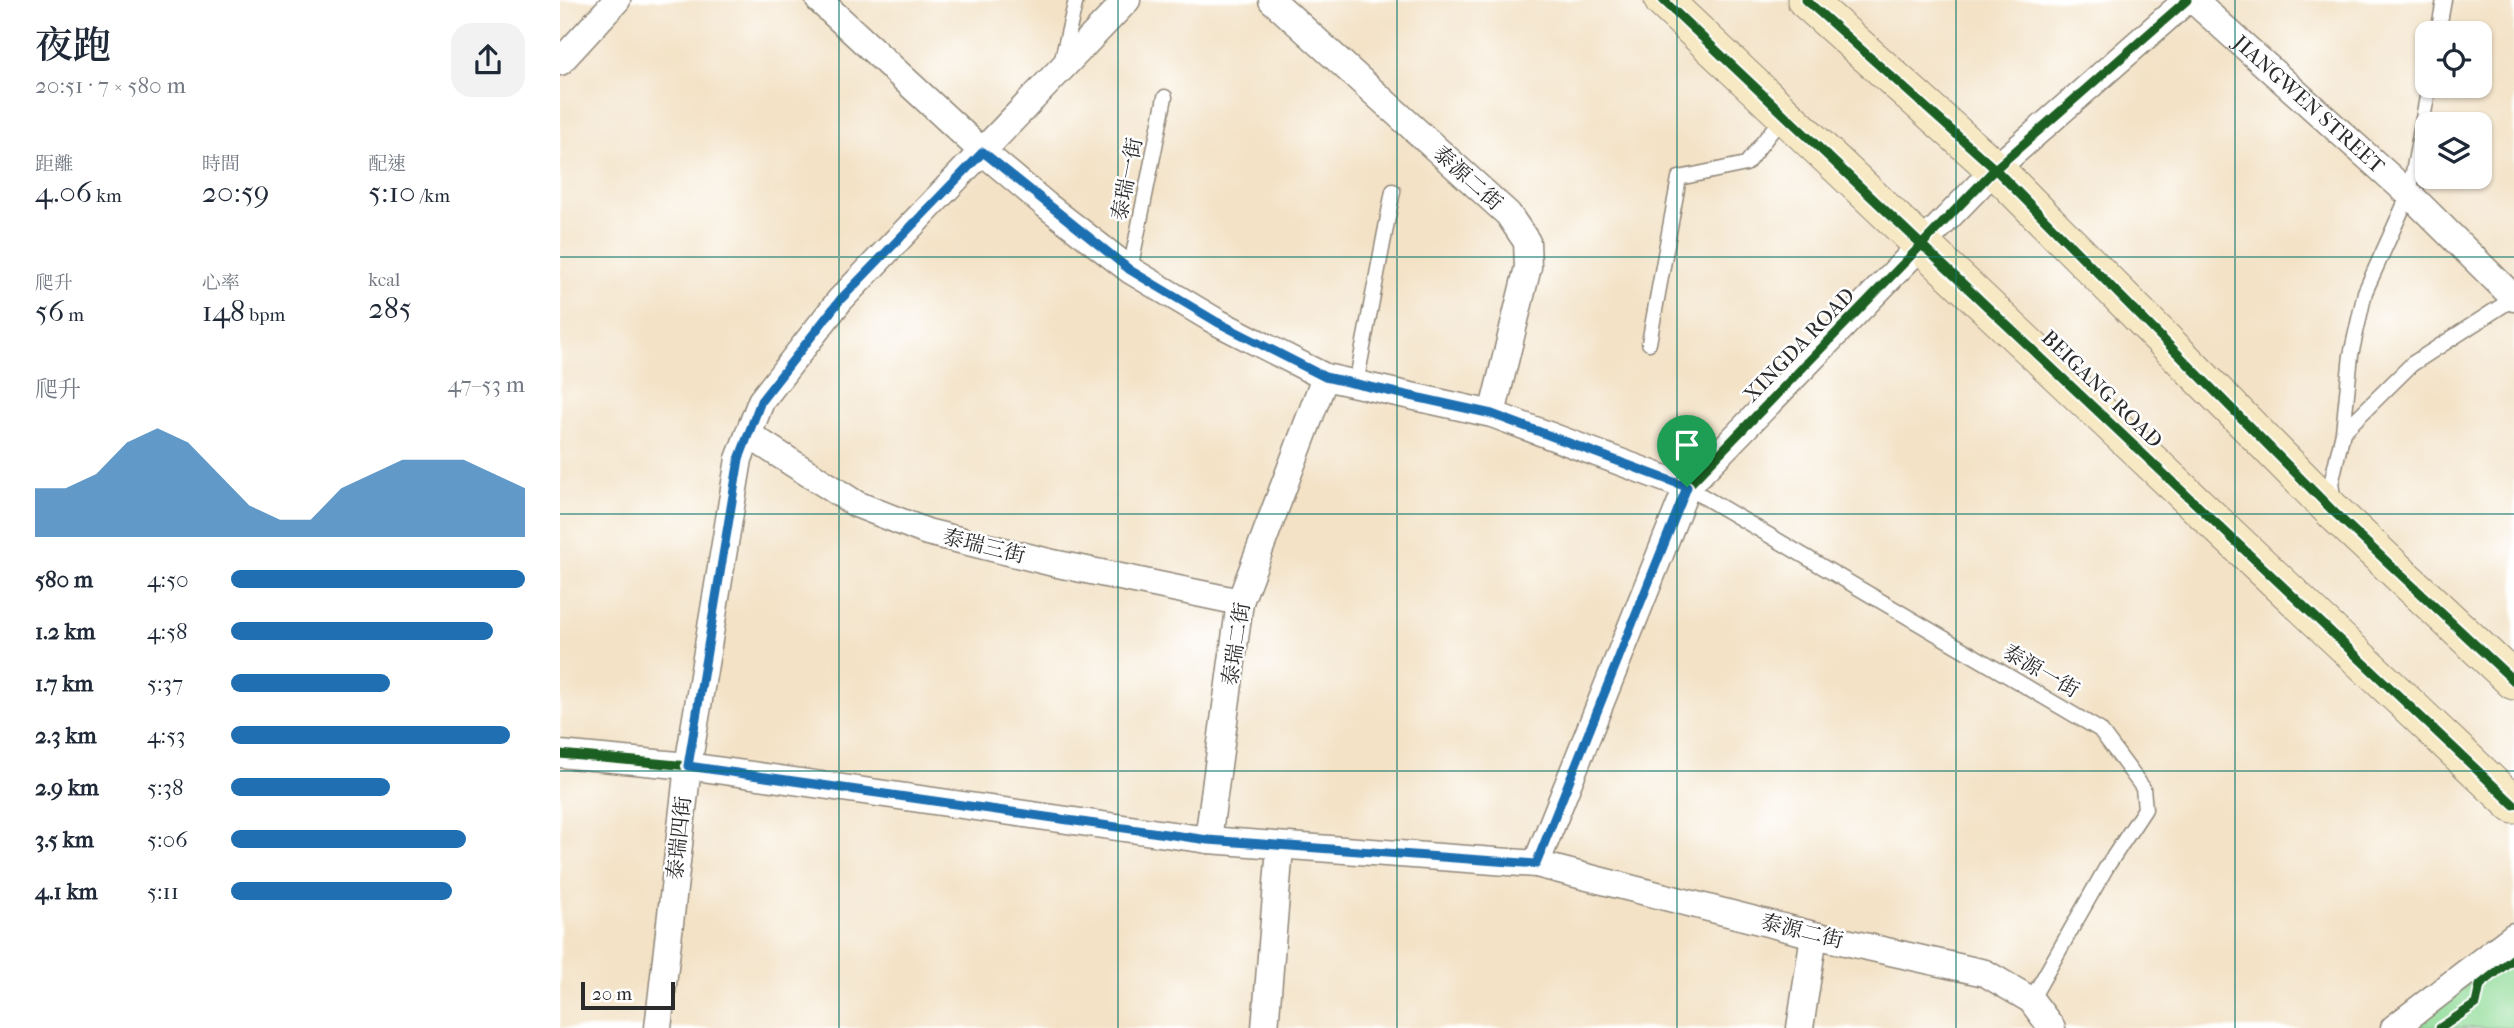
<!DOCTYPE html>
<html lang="zh-TW">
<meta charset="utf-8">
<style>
:root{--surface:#fff;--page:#f2f2f3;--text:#1f2937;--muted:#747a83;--accent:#1f6fb2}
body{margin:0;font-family:"IM FELL French Canon","Noto Serif TC",serif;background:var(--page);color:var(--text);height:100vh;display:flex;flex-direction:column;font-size:26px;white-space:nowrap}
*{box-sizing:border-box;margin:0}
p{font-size:23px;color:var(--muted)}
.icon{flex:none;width:38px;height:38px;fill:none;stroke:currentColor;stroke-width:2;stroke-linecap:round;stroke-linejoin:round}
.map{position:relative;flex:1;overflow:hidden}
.sheet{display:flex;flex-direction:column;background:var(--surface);width:560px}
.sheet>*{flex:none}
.fabs{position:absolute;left:1855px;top:21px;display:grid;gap:14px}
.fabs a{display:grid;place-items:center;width:77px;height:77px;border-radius:14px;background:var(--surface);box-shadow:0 2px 5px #0004;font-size:35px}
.scale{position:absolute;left:21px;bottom:18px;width:94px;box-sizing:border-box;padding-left:7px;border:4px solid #2b2b2b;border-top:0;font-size:19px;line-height:24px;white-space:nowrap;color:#2b2b2b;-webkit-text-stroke:5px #fff;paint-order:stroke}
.pin{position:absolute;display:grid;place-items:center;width:60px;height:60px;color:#fff;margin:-72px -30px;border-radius:50% 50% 50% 0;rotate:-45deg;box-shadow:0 0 7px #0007}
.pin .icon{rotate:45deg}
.round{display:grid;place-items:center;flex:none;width:74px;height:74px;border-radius:21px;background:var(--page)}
.overview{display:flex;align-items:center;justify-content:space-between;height:119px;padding:0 35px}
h1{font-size:38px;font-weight:600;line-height:52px}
.stats{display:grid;grid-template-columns:repeat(3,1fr);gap:10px;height:119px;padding:7px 35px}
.stats div{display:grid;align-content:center}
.stats b{font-size:30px;font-weight:600}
.stats small{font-size:19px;font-weight:400}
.stats p{font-size:19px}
.chart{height:196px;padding:14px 35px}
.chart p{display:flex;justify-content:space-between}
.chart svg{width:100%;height:126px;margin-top:7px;fill:var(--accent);opacity:.7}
ul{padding:0 35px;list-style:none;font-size:23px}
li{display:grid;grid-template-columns:112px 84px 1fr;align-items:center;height:52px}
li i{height:18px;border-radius:9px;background:var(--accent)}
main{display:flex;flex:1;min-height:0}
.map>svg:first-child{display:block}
</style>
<main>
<section class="sheet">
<div class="overview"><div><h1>夜跑</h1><p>20:51 · 7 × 580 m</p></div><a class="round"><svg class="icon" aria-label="share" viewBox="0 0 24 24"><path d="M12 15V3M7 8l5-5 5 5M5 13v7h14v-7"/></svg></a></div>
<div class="stats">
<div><p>距離</p><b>4.06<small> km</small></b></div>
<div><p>時間</p><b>20:59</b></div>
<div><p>配速</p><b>5:10<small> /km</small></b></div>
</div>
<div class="stats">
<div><p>爬升</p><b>56<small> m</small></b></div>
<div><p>心率</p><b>148<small> bpm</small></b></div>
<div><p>kcal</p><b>285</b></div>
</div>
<div class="chart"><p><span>爬升</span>47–53 m</p>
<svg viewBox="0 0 160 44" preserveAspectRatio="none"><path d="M0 44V27L10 27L20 22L30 11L40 6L50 11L60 22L70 33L80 38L90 38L100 27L110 22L120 17L130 17L140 17L150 22L160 27V44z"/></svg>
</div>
<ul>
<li><b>580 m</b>4:50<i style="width:100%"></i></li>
<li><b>1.2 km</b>4:58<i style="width:89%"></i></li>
<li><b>1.7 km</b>5:37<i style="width:54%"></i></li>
<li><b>2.3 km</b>4:53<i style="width:95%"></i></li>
<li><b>2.9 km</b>5:38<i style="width:54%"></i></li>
<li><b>3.5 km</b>5:06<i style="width:80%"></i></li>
<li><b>4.1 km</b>5:11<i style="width:75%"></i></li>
</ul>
</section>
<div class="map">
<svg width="1954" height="1028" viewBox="0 0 1954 1028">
<rect width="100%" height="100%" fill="#fff"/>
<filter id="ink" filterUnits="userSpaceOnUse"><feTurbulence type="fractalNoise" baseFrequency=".0143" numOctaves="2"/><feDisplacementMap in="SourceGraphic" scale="14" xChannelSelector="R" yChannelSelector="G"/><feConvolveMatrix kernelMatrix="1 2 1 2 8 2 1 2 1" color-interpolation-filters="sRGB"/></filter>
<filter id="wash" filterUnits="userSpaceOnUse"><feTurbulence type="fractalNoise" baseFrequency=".00686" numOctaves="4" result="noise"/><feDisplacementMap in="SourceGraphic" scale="28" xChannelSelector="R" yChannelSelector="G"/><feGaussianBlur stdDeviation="1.57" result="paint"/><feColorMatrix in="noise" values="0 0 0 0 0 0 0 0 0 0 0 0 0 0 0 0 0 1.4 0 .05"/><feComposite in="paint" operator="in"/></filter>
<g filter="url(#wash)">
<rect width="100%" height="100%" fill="#f3e2c6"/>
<path fill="#90db98" stroke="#5e8362" stroke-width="2" d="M1954 946V1028H1852Z"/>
</g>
<g filter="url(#ink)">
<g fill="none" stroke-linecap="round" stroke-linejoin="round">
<defs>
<path id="service" d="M1878 33 1884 0
M501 63 516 0
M570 270 605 97
M1089 343 1119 178 1186 164 1224 115
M796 384 833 191
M1783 432 1791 355 1805 292 1849 194 1869 86
M1127 487 1540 730 1583 788 1585 809 1546 868 1471 1000
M1774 501 1771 484 1783 432 1852 364 1954 298"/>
<g id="minor">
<path d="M259 0 423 152 486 205 570 270 657 322 765 377 932 414 1127 487"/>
<path d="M712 0 948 214 967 242 968 267 932 414"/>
<path id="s1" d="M1633 0 1849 194 1954 298"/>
<path d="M0 62 57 0"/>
<path d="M189 435 296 504 367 532 493 563 680 602"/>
<path d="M0 754 128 766 648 840 976 864 1127 487 1435 169 1627 0"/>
<path d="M648 840 680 602 765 377"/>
<path d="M976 864 1254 935 1425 973 1471 1000 1492 1028"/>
<path d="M98 1028 128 766 179 459 201 401 280 300 567 0"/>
<path d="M705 1028 720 848"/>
<path d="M1240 1028 1254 935"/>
<path d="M1834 1028 1954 936"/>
</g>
<path id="secondary" d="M1103 0 1954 805
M1246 0 1435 169 1775 513 1954 681"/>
</defs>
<use href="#service" stroke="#8f8678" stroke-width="17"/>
<use href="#minor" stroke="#8f8678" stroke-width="29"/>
<use href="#secondary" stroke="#8f8678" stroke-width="39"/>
<use href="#service" stroke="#fff" stroke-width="14"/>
<use href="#minor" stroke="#fff" stroke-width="26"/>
<use href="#secondary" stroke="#f6e9c3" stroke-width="37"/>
<defs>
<path id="cycleway" d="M1103 0 1954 805
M1246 0 1435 169 1775 513 1954 681
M0 754 128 766 648 840 976 864 1127 487 1435 169 1627 0
M1880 1028 1916 1004 1920 985 1954 958"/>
</defs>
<use href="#cycleway" stroke="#fff" stroke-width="13"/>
<use href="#cycleway" stroke="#1b5e20" stroke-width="9"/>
</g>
</g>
<g fill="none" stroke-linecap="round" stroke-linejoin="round" filter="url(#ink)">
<defs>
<path id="route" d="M423 152 570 270 657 322 765 377 932 414 1127 487 976 864 648 840 128 766 179 459 201 401 280 300Z"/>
</defs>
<use href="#route" stroke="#fff" stroke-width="14"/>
<use href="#route" stroke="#1f6fb2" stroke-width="9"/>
</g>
<path fill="none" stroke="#0f766e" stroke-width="2" stroke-opacity="0.55" d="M279 0V1028M558 0V1028M837 0V1028M1117 0V1028M1396 0V1028M1675 0V1028M0 257H1954M0 514H1954M0 771H1954"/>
<g text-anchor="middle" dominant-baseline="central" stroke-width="5" stroke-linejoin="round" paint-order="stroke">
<g font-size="21" fill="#2b2b2b" stroke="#fff">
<text stroke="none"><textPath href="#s1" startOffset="156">JIANGWEN STREET</textPath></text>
<text transform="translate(908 178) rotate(42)">泰源二街</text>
<text transform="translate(567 179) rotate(-79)">泰瑞一街</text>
<text transform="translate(1239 345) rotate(-46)">XINGDA ROAD</text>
<text transform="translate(1542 389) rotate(44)">BEIGANG ROAD</text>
<text transform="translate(424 546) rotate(14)">泰瑞三街</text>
<text transform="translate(676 644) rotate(-81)">泰瑞二街</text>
<text transform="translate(1481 671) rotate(30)">泰源一街</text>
<text transform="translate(119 838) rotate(-84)">泰瑞四街</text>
<text transform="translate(1242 931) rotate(14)">泰源二街</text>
</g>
</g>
</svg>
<div class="fabs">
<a><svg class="icon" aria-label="locate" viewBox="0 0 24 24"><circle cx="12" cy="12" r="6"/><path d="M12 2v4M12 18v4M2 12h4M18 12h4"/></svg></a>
<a><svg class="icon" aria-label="layers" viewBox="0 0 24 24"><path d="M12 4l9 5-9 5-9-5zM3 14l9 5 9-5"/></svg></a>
</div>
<div class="scale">20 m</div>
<div class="pin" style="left:1127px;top:487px;background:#1e9e55"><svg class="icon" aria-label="arrive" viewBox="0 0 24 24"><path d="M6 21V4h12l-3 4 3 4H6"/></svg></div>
</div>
</main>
